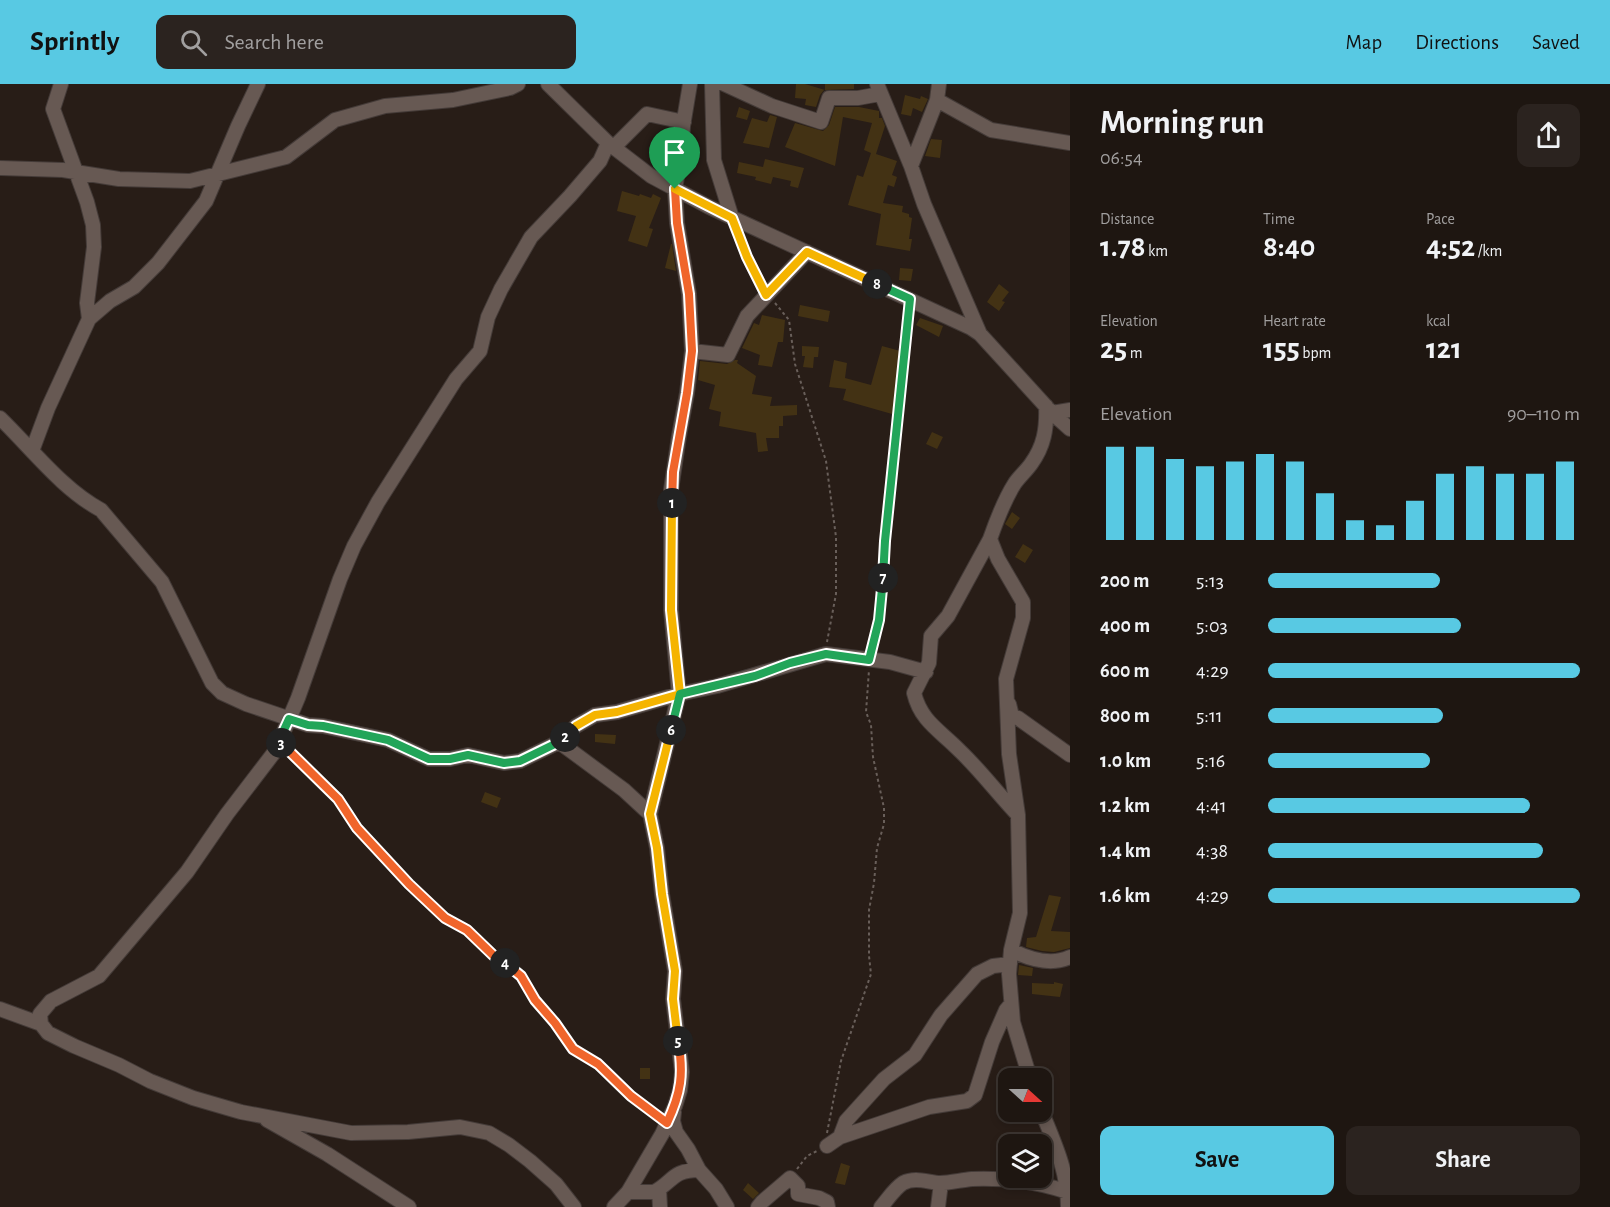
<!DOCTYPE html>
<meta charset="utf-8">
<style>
:root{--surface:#1e1611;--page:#2b231f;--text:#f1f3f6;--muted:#a19f9f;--line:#3c3531;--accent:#58c9e3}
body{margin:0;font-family:"Alegreya Sans",sans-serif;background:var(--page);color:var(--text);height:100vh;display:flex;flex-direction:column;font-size:22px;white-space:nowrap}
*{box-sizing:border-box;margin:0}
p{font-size:20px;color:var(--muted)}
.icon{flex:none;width:33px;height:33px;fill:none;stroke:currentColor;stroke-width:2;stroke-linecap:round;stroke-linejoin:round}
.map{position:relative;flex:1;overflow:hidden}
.side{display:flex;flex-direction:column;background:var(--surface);width:540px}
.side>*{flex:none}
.needle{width:39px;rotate:111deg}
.fabs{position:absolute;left:998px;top:984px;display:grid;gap:12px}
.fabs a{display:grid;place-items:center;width:54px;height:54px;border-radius:12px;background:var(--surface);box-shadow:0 3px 9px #0003,0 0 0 2px var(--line);font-size:30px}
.pin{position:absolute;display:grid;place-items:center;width:51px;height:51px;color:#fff;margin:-62px -26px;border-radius:50% 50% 50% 0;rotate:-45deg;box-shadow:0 0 6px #0007}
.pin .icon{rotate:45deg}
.km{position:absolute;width:30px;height:30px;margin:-15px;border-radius:50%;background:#222;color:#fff;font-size:16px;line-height:30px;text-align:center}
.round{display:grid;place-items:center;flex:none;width:63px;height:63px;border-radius:12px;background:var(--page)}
.summary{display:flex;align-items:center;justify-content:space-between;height:102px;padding:0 30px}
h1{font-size:33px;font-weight:600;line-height:45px}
.metrics{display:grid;grid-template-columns:repeat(3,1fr);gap:9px;height:102px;padding:6px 30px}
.metrics div{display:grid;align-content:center}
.metrics b{font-size:30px;font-weight:600}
.metrics small{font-size:16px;font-weight:400}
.metrics p{font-size:16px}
.chart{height:168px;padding:12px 30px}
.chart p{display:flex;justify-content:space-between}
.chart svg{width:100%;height:108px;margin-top:6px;stroke:var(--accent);stroke-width:6}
.action{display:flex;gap:12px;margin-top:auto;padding:12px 30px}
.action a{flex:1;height:69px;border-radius:12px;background:var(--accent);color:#111;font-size:24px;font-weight:600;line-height:69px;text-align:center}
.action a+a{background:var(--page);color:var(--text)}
ul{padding:0 30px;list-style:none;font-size:20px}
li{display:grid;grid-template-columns:96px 72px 1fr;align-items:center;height:45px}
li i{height:15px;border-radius:8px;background:var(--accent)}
header{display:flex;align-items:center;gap:36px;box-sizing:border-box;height:84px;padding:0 30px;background:var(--accent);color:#111}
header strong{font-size:28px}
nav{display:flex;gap:33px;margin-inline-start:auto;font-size:21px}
.search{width:420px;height:54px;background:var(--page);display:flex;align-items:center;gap:15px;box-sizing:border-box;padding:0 21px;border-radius:12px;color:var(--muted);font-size:22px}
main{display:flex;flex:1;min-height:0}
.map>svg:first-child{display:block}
</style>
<header>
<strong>Sprintly</strong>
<div class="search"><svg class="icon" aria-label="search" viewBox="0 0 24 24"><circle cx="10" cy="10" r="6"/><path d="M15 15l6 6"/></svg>Search here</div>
<nav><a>Map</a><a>Directions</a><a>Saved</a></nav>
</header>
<main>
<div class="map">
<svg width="1070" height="1123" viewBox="0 0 1070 1123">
<rect width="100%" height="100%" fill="#281d17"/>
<path fill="#433214" d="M796 0H805L825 6V0H854V5L824 6 820 11 816 23 805 21 806 15 795 14Z
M905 11 920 15 921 12 928 15 922 28 913 24 911 32 901 30Z
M739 23 750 27 747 36 736 33Z
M835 23H859L879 27V34H882L885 42 876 70 897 77 892 91 897 93 894 103 888 101 883 119 903 122 902 128 909 130V133L912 134 909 155H912L910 167 876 161 881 130 848 121 857 91 863 93 871 69 864 66 872 39 843 33 835 82 785 63 795 39 823 47 829 41Z
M770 31 777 33 769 64 743 59 752 34 767 38Z
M931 55 942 56 940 74 925 72Z
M765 75 804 84 798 104 790 102 791 97 773 93 771 100 755 96 756 93 737 89 739 78 763 83Z
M622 107 639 112 640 110 651 114 653 110 661 114 649 144 653 145 647 163 628 157 636 132 617 127Z
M671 160H672L676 187 665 184Z
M900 184 913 185 911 197 899 196Z
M999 200 1009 208 1002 217 1005 218 999 227 987 218Z
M800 221 830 227 828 238 798 232Z
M762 231 785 236 783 258H778L772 283 758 281 760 271 742 264 754 239 759 241Z
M920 234 943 242 939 253 916 241Z
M802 262 819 263 818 273H814L813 284 803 283 805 272H802Z
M882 262 904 268 892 330 843 316 846 305 829 303 834 276 847 279 845 294 871 301Z
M735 276H738L737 279 756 292 752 310 772 313 770 322 797 321V331L783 332V342H779V354H766L768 367 758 368 756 349 719 342 721 328 709 325 715 301 698 296 700 277 727 280Z
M932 348 943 353 937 365 926 360Z
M1012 428 1020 434 1012 445 1005 440Z
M1023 460 1033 466 1025 479 1015 473Z
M595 650 616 651 615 660 595 658Z
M485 708 501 714 497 724 481 718Z
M1049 811 1061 813 1051 847 1070 848V864L1054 868 1042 867 1026 863 1027 854 1036 853Z
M1019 881 1033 884 1032 892 1018 891Z
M1054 898 1063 900 1060 913 1032 910V899L1054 900Z
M640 984H650V995H640Z
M841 1079 850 1082 845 1101 835 1099Z
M748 1099 759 1109 753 1115 743 1106Z"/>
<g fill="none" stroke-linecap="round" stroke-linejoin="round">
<defs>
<path id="minor" d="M61 0 53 25 87 118 93 141 94 163 87 219 89 235
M548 0 608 59 651 92 709 123 971 244 980 250 1052 329 1070 345
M712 0 714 76 732 134
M724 0 772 22 821 38 829 14H858L880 10
M877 0 911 82 924 120 980 250
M937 16 991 46 1070 59
M614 63 647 30 684 38
M911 82 937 16 939 0
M0 84 63 86 119 95 190 97 286 73 335 36 385 22 453 16 510 4 518 0
M692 267 728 271 747 232 807 168
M1052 329 1070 326
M0 334C32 365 62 405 101 426L162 498 212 599 222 609 246 620 308 641 323 642 388 656 429 675H450L468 671 504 679 520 677 559 658 576 642 595 631 617 628 679 610 717 602 826 570 890 578 926 588
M32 367 48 324 89 235 110 217 134 203 158 179 206 117 238 42 258 0
M990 455 948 532 931 552 929 579 914 609C921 638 941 647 960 667 981 687 998 710 1018 731
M1009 620 1012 632 1018 634 1070 671
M559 658 624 706 650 730
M1011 866C1029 875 1051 882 1070 873
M0 925 41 940 48 949 74 962 119 981 150 997 193 1014 241 1028 351 1049 408 1048 460 1043 489 1049 509 1061 530 1077 556 1100 574 1123
M41 940 40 930 51 917 99 892 187 788 227 730 276 666 298 614 340 495 354 462 378 418 456 295 480 267 488 233 501 205 531 153 570 112 600 77 608 59
M1030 994 1013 938 1009 890 1011 866 1020 829 1018 731 1009 670 1006 595 1023 534V518L998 475 990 455C997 435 1004 416 1015 399 1020 392 1026 387 1031 380 1044 362 1047 345 1046 322
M1041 1026C1054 1058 1068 1087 1068 1123
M674 1028 673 1037 676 1048 688 1065 699 1086 716 1105 727 1123
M267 1036 327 1070 409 1123
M840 1053 929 1023 967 1017 975 1011 992 958 1006 926 1011 920
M827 1062 840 1053 846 1037 884 995 915 971 941 931 977 890 993 882 1010 880
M659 1105 660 1123
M628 1108H654C673 1098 672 1086 699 1086
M614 1123 628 1108 662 1050 675 1022 680 1006 682 988 673 915 675 887 662 810 657 764 650 730 679 610 671 526V406L679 352 687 309 692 267 689 210 677 139 675 105 682 64 683 42 690 0
M758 1123 762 1118 790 1094 798 1102V1110L819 1114 827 1118 828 1123
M881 1123C888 1115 894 1105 903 1099 915 1093 927 1098 940 1099 950 1099 961 1096 972 1095 1007 1094 1035 1097 1068 1108
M938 1123 941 1099"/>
</defs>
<use href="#minor" stroke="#443b38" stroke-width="16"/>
<path stroke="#695f5a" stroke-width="2" stroke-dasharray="3 3" stroke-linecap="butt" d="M738 151 747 173 761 200
M775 219 789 236 795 280 826 377 836 453V510L827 558
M872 565 879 536 885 457 909 228
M289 666 338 715 357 744 409 800 445 834 467 846 495 873 521 892 535 916 555 939 573 965 598 980 631 1012 657 1032
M827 1049 841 977 871 890 869 872V826L874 799 877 764 884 740V724L873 673 871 641 866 628 869 586
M797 1085 807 1072 817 1067"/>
<use href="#minor" stroke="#675953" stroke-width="14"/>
</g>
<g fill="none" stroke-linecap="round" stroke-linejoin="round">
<defs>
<path id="split-1" d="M672 419 673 388 687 309 692 267 689 210 677 139 675 105"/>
<path id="split-2" d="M565 653 576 642 595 631 617 628 680 610 671 526 672 419"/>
<path id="split-3" d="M281 659 279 657 289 635 308 641 323 642 388 656 429 675H450L468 671 504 679 520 677 559 658 565 653"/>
<path id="split-4" d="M281 659 338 715 357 744 409 800 445 834 467 846 495 873 505 879"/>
<path id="split-5" d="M505 879 521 892 535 916 555 939 573 965 598 980 631 1012 667 1039C681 1009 684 990 678 957"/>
<path id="split-6" d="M671 646 650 730 657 764 662 810 675 887 673 915 678 957"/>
<path id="split-7" d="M671 646 680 610 755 592 790 579 826 570 869 576 879 536 883 494"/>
<path id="split-8" d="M877 200 910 215 885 457 883 494"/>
<path id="split-9" d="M675 105 732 134 747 173 766 211 807 168 877 200"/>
</defs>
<use href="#split-1" stroke="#fff" stroke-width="12"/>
<use href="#split-2" stroke="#fff" stroke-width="12"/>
<use href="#split-3" stroke="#fff" stroke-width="12"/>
<use href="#split-4" stroke="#fff" stroke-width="12"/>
<use href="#split-5" stroke="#fff" stroke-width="12"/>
<use href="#split-6" stroke="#fff" stroke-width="12"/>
<use href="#split-7" stroke="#fff" stroke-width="12"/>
<use href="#split-8" stroke="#fff" stroke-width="12"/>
<use href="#split-9" stroke="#fff" stroke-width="12"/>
<use href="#split-1" stroke="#f0652b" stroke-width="8"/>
<use href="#split-2" stroke="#f5b400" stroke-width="8"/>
<use href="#split-3" stroke="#22a559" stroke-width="8"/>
<use href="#split-4" stroke="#f0652b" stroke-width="8"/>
<use href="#split-5" stroke="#f0652b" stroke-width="8"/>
<use href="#split-6" stroke="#f5b400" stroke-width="8"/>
<use href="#split-7" stroke="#22a559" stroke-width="8"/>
<use href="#split-8" stroke="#22a559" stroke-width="8"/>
<use href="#split-9" stroke="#f5b400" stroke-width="8"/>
</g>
</svg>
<div class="fabs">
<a><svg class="needle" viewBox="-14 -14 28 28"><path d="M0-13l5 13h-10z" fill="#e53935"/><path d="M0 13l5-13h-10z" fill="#a19f9f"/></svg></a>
<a><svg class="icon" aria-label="layers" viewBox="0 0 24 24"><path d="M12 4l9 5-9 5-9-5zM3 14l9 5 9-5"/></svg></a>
</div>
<div class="pin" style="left:675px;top:105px;background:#1e9e55"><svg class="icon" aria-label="arrive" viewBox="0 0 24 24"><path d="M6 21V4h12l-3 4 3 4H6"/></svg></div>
<b class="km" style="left:672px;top:419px">1</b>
<b class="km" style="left:565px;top:653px">2</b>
<b class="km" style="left:281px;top:659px">3</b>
<b class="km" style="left:505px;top:879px">4</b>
<b class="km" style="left:678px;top:957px">5</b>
<b class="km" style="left:671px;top:646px">6</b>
<b class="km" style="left:883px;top:494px">7</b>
<b class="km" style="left:877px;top:200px">8</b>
</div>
<section class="side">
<div class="summary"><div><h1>Morning run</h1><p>06:54</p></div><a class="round"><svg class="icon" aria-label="share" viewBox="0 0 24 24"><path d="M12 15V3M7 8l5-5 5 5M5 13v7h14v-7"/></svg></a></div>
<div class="metrics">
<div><p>Distance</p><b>1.78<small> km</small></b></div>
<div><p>Time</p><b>8:40</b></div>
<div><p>Pace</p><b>4:52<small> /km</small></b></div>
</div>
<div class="metrics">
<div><p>Elevation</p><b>25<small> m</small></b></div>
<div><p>Heart rate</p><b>155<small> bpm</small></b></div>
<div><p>kcal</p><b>121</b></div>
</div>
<div class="chart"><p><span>Elevation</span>90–110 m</p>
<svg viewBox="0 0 160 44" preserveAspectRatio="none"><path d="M5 44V6M15 44V6M25 44V11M35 44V14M45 44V12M55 44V9M65 44V12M75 44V25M85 44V36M95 44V38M105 44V28M115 44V17M125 44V14M135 44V17M145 44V17M155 44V12"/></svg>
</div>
<ul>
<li><b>200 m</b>5:13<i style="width:55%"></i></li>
<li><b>400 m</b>5:03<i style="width:62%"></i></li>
<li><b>600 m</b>4:29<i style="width:100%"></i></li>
<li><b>800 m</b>5:11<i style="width:56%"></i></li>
<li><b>1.0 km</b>5:16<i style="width:52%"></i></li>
<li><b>1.2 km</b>4:41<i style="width:84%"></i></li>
<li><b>1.4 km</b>4:38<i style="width:88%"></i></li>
<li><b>1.6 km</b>4:29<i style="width:100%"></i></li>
</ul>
<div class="action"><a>Save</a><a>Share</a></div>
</section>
</main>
